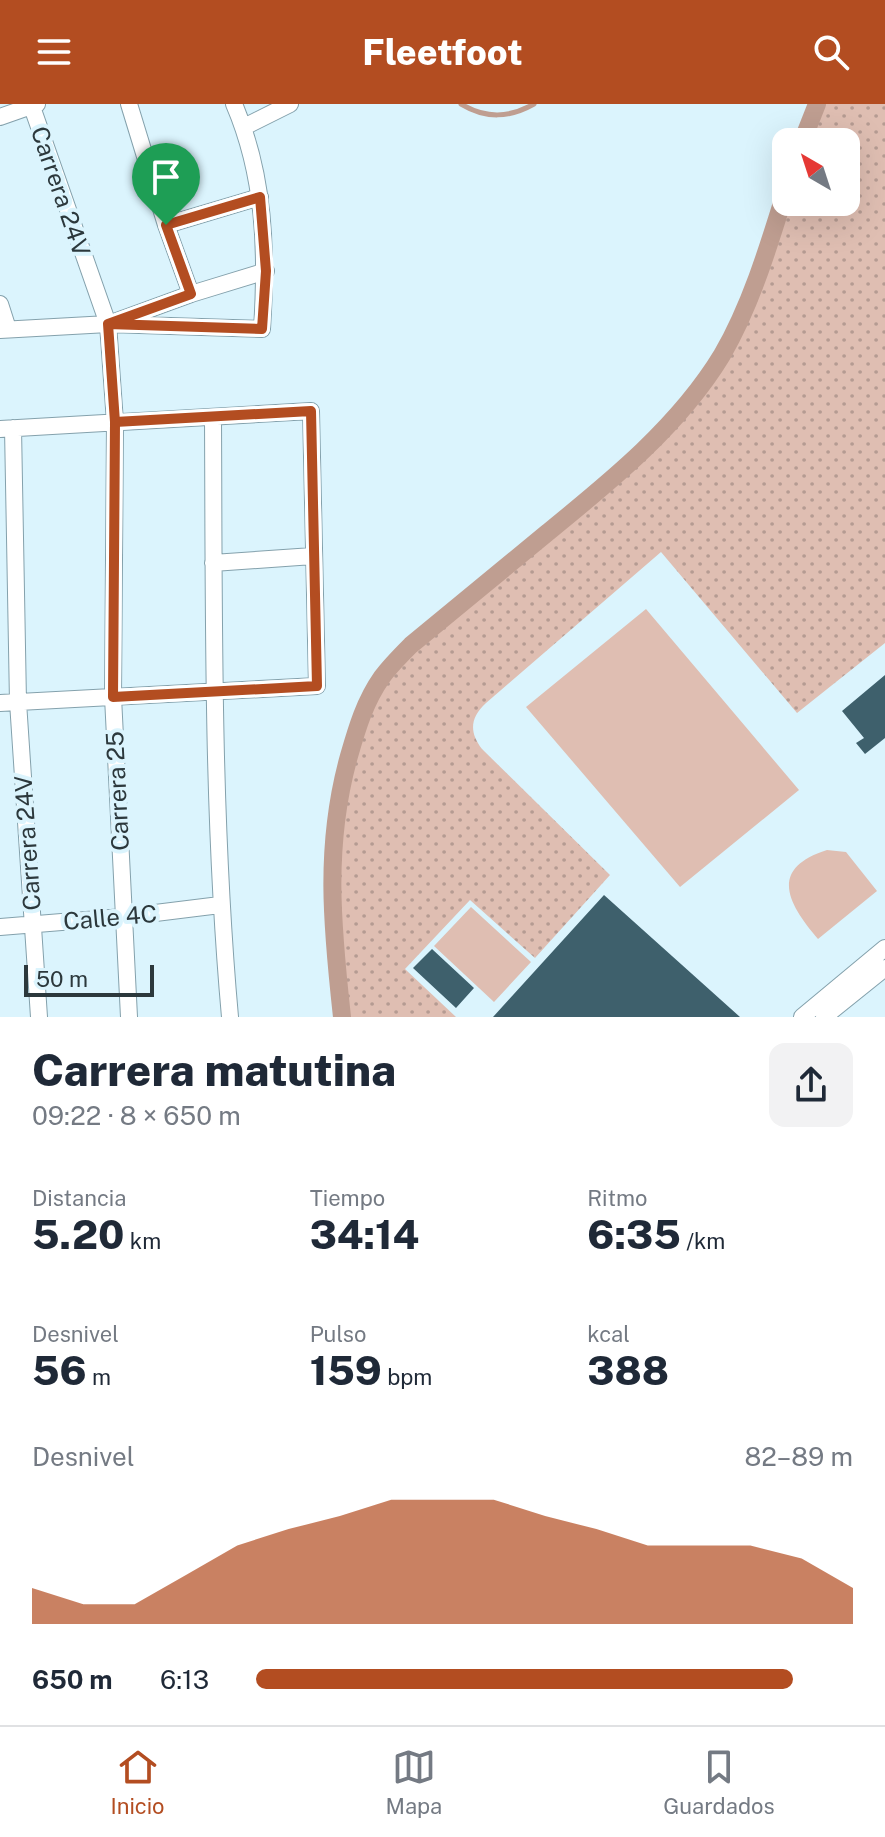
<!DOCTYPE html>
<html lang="es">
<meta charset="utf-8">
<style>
:root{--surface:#fff;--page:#f2f2f3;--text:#1f2937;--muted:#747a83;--line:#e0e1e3;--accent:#b34d21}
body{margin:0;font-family:"Public Sans",sans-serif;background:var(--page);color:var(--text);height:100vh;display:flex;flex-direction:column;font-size:30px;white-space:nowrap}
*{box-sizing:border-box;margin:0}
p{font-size:26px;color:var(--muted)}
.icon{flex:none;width:44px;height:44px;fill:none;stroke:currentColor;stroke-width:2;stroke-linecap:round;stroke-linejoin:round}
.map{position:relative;height:913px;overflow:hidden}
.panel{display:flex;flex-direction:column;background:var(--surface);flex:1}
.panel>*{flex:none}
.needle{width:52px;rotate:321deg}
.tools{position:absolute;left:772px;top:24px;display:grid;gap:16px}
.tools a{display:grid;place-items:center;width:88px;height:88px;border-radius:16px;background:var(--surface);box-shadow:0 8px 32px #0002;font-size:40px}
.scale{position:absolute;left:24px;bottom:20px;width:130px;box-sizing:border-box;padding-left:8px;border:4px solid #2c383c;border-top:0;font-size:22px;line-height:28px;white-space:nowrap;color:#2c383c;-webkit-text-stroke:6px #dbf4fd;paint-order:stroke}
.pin{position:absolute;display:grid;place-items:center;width:68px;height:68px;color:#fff;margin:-82px -34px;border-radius:50% 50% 50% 0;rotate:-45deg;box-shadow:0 0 8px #0007}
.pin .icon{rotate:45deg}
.round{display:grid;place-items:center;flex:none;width:84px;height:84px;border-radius:16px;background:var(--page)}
.head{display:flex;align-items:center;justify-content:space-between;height:136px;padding:0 32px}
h1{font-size:44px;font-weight:800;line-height:60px}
.metrics{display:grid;grid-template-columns:repeat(3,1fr);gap:12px;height:136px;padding:8px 32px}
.metrics div{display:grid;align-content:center}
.metrics b{font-size:40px;font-weight:800}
.metrics small{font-size:22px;font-weight:400}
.metrics p{font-size:22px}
.chart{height:224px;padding:16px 32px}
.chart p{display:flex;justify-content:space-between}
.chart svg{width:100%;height:144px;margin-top:8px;fill:var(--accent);opacity:.7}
ul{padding:0 32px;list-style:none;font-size:26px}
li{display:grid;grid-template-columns:128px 96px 1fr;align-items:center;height:60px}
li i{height:20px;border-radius:10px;background:var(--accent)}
header{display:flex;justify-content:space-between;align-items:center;height:104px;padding:0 32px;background:var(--accent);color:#fff;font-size:36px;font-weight:800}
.tabs{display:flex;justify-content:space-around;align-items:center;height:112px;border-top:2px solid var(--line);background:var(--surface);font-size:22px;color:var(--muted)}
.tabs a{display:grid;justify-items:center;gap:4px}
.tabs .active{color:var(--accent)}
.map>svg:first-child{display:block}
</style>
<header><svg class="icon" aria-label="menu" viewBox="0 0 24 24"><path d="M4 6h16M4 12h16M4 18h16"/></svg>Fleetfoot<svg class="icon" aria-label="search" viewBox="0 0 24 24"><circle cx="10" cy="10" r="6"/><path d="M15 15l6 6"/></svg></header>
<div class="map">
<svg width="885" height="913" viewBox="0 0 885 913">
<defs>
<pattern id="grass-dots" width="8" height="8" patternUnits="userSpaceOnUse" patternTransform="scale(2)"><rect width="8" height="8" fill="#dfbeb2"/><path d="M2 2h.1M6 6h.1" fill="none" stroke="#b59b92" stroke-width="1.8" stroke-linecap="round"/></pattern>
</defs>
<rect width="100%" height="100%" fill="#dbf4fd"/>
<path fill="url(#grass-dots)" d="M817 0H885V539L797 609 661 448 486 599C470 614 469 628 482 645L610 771 535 854 470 796 405 865 456 913H342C332 822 324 741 349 652 357 624 365 597 382 573 390 562 401 551 411 541 456 504 502 466 547 429 611 377 679 322 722 251 751 201 769 141 786 86V98H846V38H802Z"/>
<path fill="#dfbeb2" d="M646 505 799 686 680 783 526 603Z
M827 746 846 748 877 787 818 835C789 801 767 765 827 746Z
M471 803 531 858 494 898 434 842Z"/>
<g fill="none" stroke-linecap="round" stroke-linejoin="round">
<path stroke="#bf9e91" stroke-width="5" d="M461 0C486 15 509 14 534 0"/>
<path stroke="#bf9e91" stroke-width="18" d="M802 38 817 0
M342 913C332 822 324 741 349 652 357 624 365 597 382 573 390 562 401 551 411 541 456 504 502 466 547 429 611 377 679 322 722 251 751 201 769 141 786 86"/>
</g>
<path fill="#3e606c" d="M885 571V634L865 650 856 639 864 634 842 607Z
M604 791 740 913H493Z
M432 845 474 884 456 904 413 864Z"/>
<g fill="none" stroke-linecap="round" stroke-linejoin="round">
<defs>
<path id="street" d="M31 0 108 220 115 318 113 593 129 913
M129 0 166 121 191 190
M0 13 37 0
M244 23 290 0
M166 121 260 93
M0 200 8 225
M117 217 191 190 266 167
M0 226 108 220 262 225C267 148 265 72 234 0
M213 313C214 513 212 713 230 913
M13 324 18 598 39 913
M0 325 311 307 317 582 0 599
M213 459 313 452
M0 823 123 813 220 801
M802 913 885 844
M824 913 885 864"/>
</defs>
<use href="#street" stroke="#84a1ac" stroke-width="18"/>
<use href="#street" stroke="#fff" stroke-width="16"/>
</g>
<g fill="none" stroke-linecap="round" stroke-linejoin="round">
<defs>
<path id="route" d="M166 121 191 190 108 220 115 318 113 593 317 582 311 307 115 318 108 220 262 225 266 167 260 93 166 121"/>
</defs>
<use href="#route" stroke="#fff" stroke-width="16"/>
<use href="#route" stroke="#b34d21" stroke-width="10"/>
</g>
<g text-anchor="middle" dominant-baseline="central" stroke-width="8" stroke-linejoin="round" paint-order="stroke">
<g font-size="24" fill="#2c383c" stroke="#dbf4fd">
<text transform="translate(61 87) rotate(71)">Carrera 24V</text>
<text transform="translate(117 687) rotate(-93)">Carrera 25</text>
<text transform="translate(27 739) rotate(-94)">Carrera 24V</text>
<text transform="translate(110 813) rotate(-5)">Calle 4C</text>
</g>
</g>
</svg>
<div class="tools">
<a><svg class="needle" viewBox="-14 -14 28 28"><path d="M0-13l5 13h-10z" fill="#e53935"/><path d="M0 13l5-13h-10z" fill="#747a83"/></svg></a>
</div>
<div class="scale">50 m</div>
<div class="pin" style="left:166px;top:121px;background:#1e9e55"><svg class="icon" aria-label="arrive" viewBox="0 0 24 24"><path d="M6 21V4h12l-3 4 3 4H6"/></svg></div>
</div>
<section class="panel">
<div class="head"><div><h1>Carrera matutina</h1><p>09:22 · 8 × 650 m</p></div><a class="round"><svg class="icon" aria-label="share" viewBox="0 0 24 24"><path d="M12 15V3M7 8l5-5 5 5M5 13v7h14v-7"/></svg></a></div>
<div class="metrics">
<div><p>Distancia</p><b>5.20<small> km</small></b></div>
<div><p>Tiempo</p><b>34:14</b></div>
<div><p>Ritmo</p><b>6:35<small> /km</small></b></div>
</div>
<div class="metrics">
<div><p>Desnivel</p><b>56<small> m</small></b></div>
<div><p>Pulso</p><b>159<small> bpm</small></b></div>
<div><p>kcal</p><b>388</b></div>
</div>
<div class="chart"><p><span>Desnivel</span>82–89 m</p>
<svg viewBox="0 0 160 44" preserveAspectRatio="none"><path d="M0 44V33L10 38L20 38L30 29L40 20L50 15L60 11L70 6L80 6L90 6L100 11L110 15L120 20L130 20L140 20L150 24L160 33V44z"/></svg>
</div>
<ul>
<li><b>650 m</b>6:13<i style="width:90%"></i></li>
</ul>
</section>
<nav class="tabs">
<a class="active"><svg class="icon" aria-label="home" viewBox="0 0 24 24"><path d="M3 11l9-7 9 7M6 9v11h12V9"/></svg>Inicio</a>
<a><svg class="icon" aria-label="map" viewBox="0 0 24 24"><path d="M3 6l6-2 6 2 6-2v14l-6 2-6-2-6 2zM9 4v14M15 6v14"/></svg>Mapa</a>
<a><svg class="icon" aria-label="saved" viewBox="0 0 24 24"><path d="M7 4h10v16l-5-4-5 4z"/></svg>Guardados</a>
</nav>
